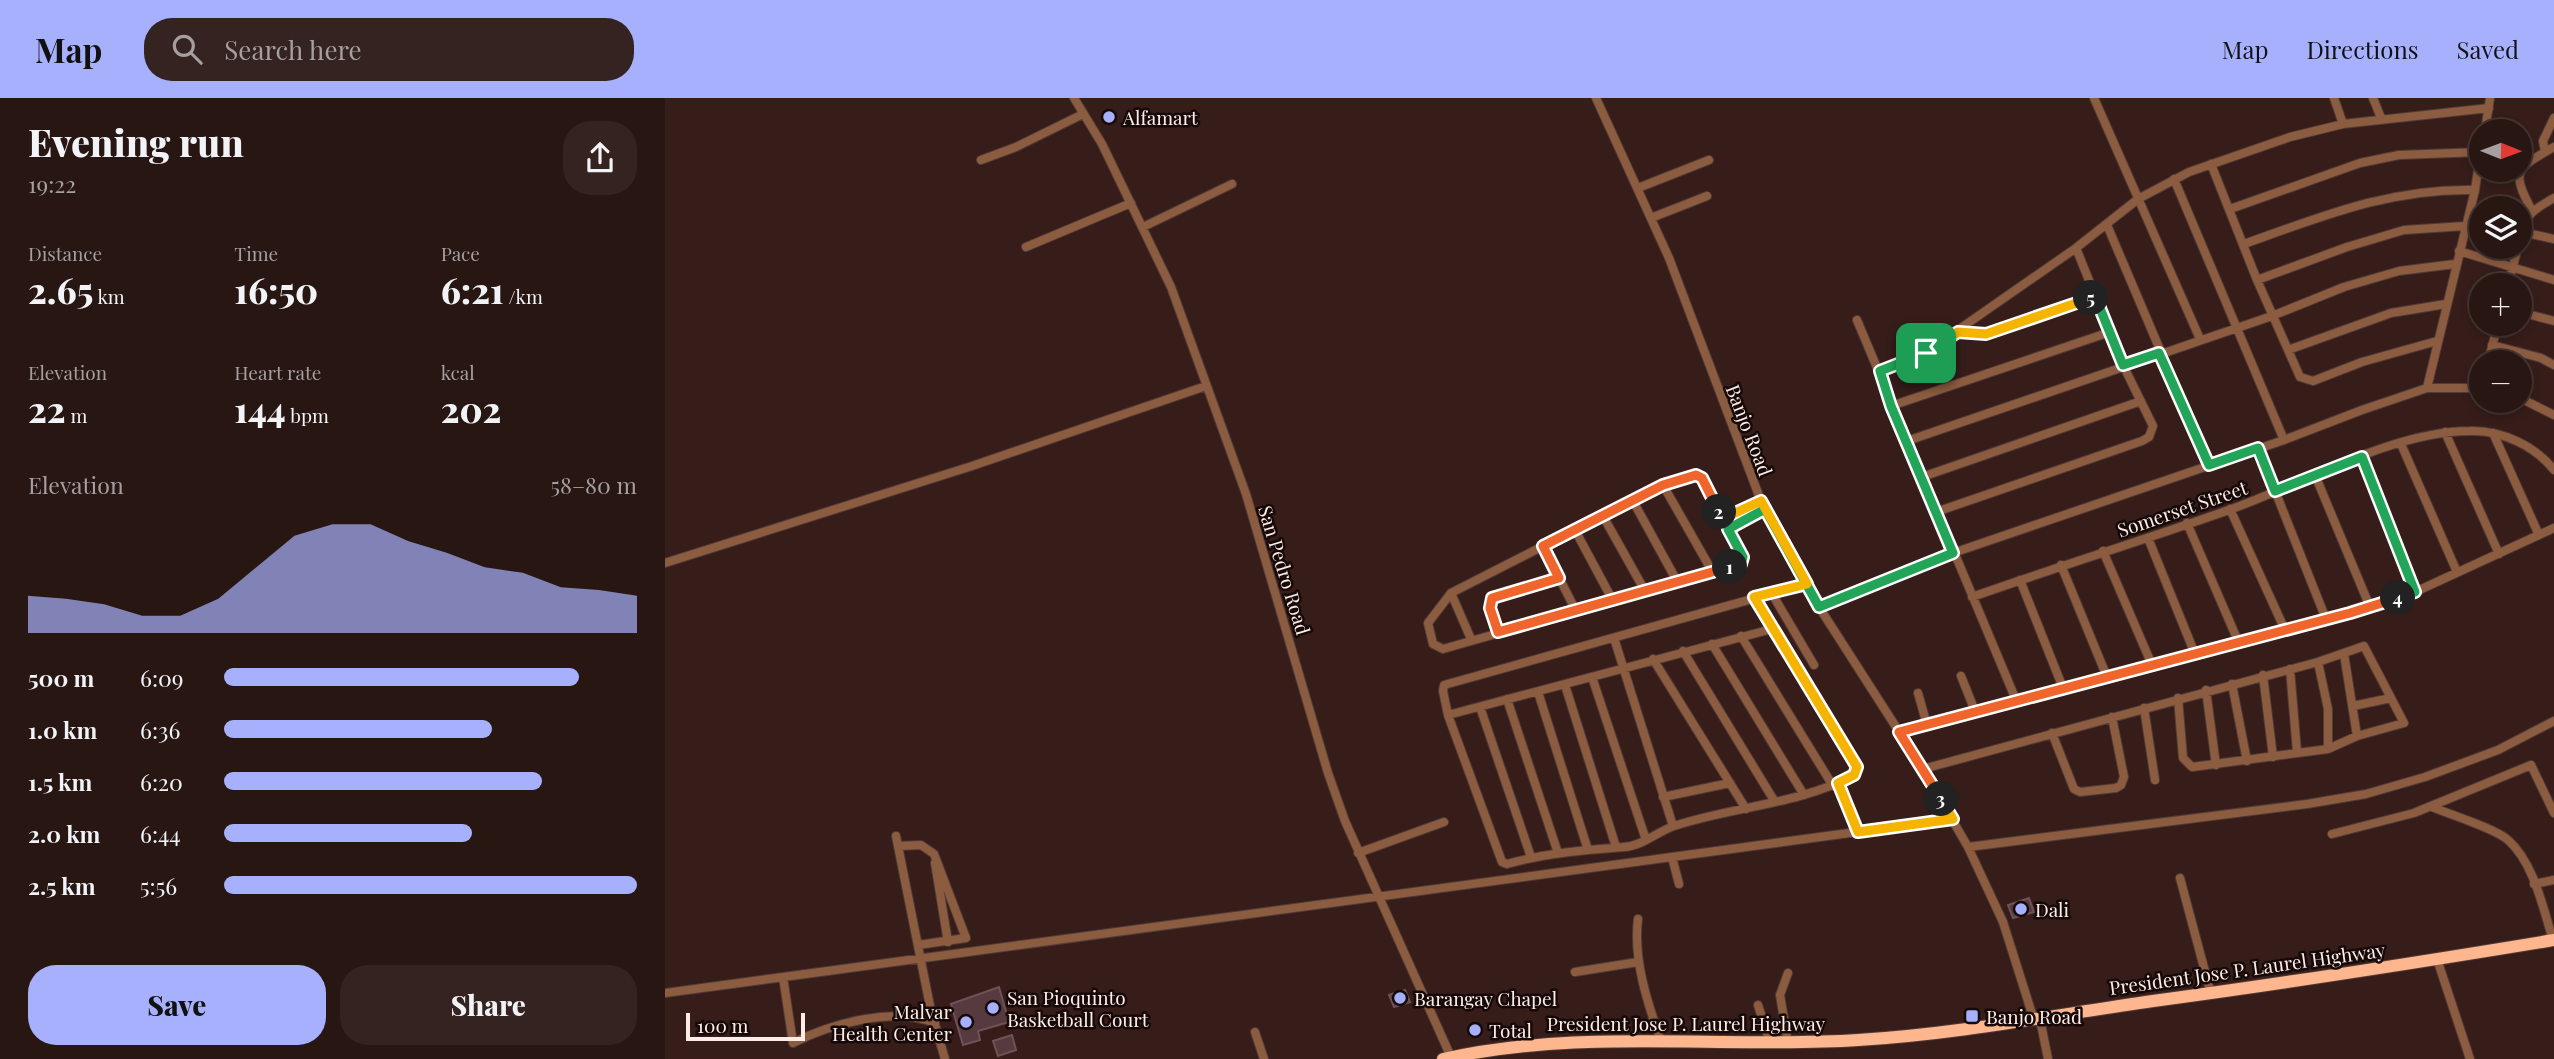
<!DOCTYPE html>
<meta charset="utf-8">
<style>
:root{--surface:#281613;--page:#342321;--text:#f1f3f6;--muted:#a59fa0;--line:#443533;--accent:#a7b0fc}
body{margin:0;font-family:"Playfair Display",serif;background:var(--page);color:var(--text);height:100vh;display:flex;flex-direction:column;font-size:26px;white-space:nowrap}
*{box-sizing:border-box;margin:0}
p{font-size:23px;color:var(--muted)}
.icon{flex:none;width:38px;height:38px;fill:none;stroke:currentColor;stroke-width:2;stroke-linecap:round;stroke-linejoin:round}
.map{position:relative;flex:1;overflow:hidden}
.sheet{display:flex;flex-direction:column;background:var(--surface);width:665px}
.sheet>*{flex:none}
.needle{width:46px;rotate:91deg}
.controls{position:absolute;left:1804px;top:21px;display:grid;gap:14px}
.controls a{display:grid;place-items:center;width:63px;height:63px;border-radius:50%;background:var(--surface);box-shadow:0 4px 10px #0003,0 0 0 2px var(--line);font-size:35px}
.scale{position:absolute;left:21px;bottom:18px;width:119px;box-sizing:border-box;padding-left:7px;border:4px solid #ffece9;border-top:0;font-size:19px;line-height:24px;white-space:nowrap;color:#ffece9;-webkit-text-stroke:5px #160a09;paint-order:stroke}
.pin{position:absolute;display:grid;place-items:center;width:60px;height:60px;color:#fff;margin:-30px;border-radius:14px;box-shadow:0 4px 10px #0006}
.km{position:absolute;width:35px;height:35px;margin:-18px;border-radius:50%;background:#222;color:#fff;font-size:19px;line-height:35px;text-align:center}
.round{display:grid;place-items:center;flex:none;width:74px;height:74px;border-radius:28px;background:var(--page)}
.head{display:flex;align-items:center;justify-content:space-between;height:119px;padding:0 28px}
h1{font-size:38px;font-weight:800;line-height:52px}
.stats{display:grid;grid-template-columns:repeat(3,1fr);gap:10px;height:119px;padding:7px 28px}
.stats div{display:grid;align-content:center}
.stats b{font-size:35px;font-weight:800}
.stats small{font-size:19px;font-weight:400}
.stats p{font-size:19px}
.chart{height:196px;padding:14px 28px}
.chart p{display:flex;justify-content:space-between}
.chart svg{width:100%;height:126px;margin-top:7px;fill:var(--accent);opacity:.7}
.cta{display:flex;gap:14px;margin-top:auto;padding:14px 28px}
.cta a{flex:1;height:80px;border-radius:28px;background:var(--accent);color:#111;font-size:28px;font-weight:800;line-height:80px;text-align:center}
.cta a+a{background:var(--page);color:var(--text)}
ul{padding:0 28px;list-style:none;font-size:23px}
li{display:grid;grid-template-columns:112px 84px 1fr;align-items:center;height:52px}
li i{height:18px;border-radius:9px;background:var(--accent)}
header{display:flex;align-items:center;gap:42px;box-sizing:border-box;height:98px;padding:0 35px;background:var(--accent);color:#111}
header strong{font-size:33px}
nav{display:flex;gap:38px;margin-inline-start:auto;font-size:24px}
.search{width:490px;height:63px;background:var(--page);display:flex;align-items:center;gap:18px;box-sizing:border-box;padding:0 24px;border-radius:28px;color:var(--muted);font-size:26px}
main{display:flex;flex:1;min-height:0}
.map>svg:first-child{display:block}
</style>
<header>
<strong>Map</strong>
<div class="search"><svg class="icon" aria-label="search" viewBox="0 0 24 24"><circle cx="10" cy="10" r="6"/><path d="M15 15l6 6"/></svg>Search here</div>
<nav><a>Map</a><a>Directions</a><a>Saved</a></nav>
</header>
<main>
<section class="sheet">
<div class="head"><div><h1>Evening run</h1><p>19:22</p></div><a class="round"><svg class="icon" aria-label="share" viewBox="0 0 24 24"><path d="M12 15V3M7 8l5-5 5 5M5 13v7h14v-7"/></svg></a></div>
<div class="stats">
<div><p>Distance</p><b>2.65<small> km</small></b></div>
<div><p>Time</p><b>16:50</b></div>
<div><p>Pace</p><b>6:21<small> /km</small></b></div>
</div>
<div class="stats">
<div><p>Elevation</p><b>22<small> m</small></b></div>
<div><p>Heart rate</p><b>144<small> bpm</small></b></div>
<div><p>kcal</p><b>202</b></div>
</div>
<div class="chart"><p><span>Elevation</span>58–80 m</p>
<svg viewBox="0 0 160 44" preserveAspectRatio="none"><path d="M0 44V31L10 32L20 34L30 38L40 38L50 32L60 21L70 10L80 6L90 6L100 12L110 16L120 21L130 23L140 28L150 29L160 31V44z"/></svg>
</div>
<ul>
<li><b>500 m</b>6:09<i style="width:86%"></i></li>
<li><b>1.0 km</b>6:36<i style="width:65%"></i></li>
<li><b>1.5 km</b>6:20<i style="width:77%"></i></li>
<li><b>2.0 km</b>6:44<i style="width:60%"></i></li>
<li><b>2.5 km</b>5:56<i style="width:100%"></i></li>
</ul>
<div class="cta"><a>Save</a><a>Share</a></div>
</section>
<div class="map">
<svg width="1889" height="961" viewBox="0 0 1889 961">
<rect width="100%" height="100%" fill="#361d19"/>
<path fill="#563a3f" stroke="#6f5156" stroke-width="2" d="M1364 800 1369 814 1348 820 1343 807Z
M334 889 344 924 313 933 315 942 298 947 286 906Z
M740 892 745 904 729 909 724 897Z
M347 937 351 952 333 958 328 943Z"/>
<g fill="none" stroke-linecap="round" stroke-linejoin="round">
<defs>
<path id="minor" d="M409 0 437 46 506 189 581 396 663 675 680 723 786 959
M931 0 1004 160 1096 403 1154 509 1258 671 1303 749 1338 824 1369 922
M1429 0 1535 241
M1669 0 1678 26
M1708 0 1716 20
M1820 33 1825 0
M1880 54 1878 43 1889 20
M316 62 351 49 418 16
M1546 66 1592 182 1635 279 1648 283 1697 264 1772 243
M1509 81 1619 342
M973 90 1044 62
M1565 111 1695 65 1734 57 1816 54
M1867 113C1846 73 1850 71 1889 49
M986 120 1042 98
M1442 127 1544 367
M478 129 567 86
M1857 134 1889 141
M1855 141C1862 115 1866 113 1889 100
M1579 146C1658 118 1725 90 1810 92
M361 149 466 105
M1794 153 1889 182
M1592 182 1682 149 1739 132 1800 128
M1843 187 1853 149
M1855 214 1889 223
M1192 222 1351 602
M1293 234 1321 236 1430 198
M1827 247 1876 260 1889 267
M1623 252 1726 215 1781 206
M1823 264 1833 226
M1215 273 1260 255 1411 150 1473 101 1524 74 1625 39 1678 26 1824 10
M1762 290 1810 92 1816 52
M1855 300 1889 317
M1226 308 1445 234
M1780 334 1834 456
M1828 335 1874 437
M1242 343 1607 218 1679 189 1734 173 1790 166
M1736 346 1792 474
M1593 350 1661 521
M1697 359 1750 494
M1025 377 1037 380 1078 459 1076 466 778 551 768 546 763 525 786 495 998 387Z
M1650 377 1705 509
M1257 379 1476 303
M998 387 1047 473
M968 403 1013 485
M1565 411 1620 532
M1271 414 1477 343 1484 339 1488 328 1458 267 1411 150
M938 418 980 493
M1057 421 1096 403
M1522 425 1573 543
M1063 431 1100 411
M910 432 947 501
M1483 440 1530 556
M878 448 911 513
M1438 453 1487 567
M0 465 307 368 541 288
M1396 467 1442 579
M1355 482 1398 590
M1106 494 1149 567
M786 495 806 541
M1089 499 1192 669 1189 677C1133 707 1069 708 1009 728 992 734 977 748 959 749 920 752 881 755 842 766L837 764 783 617 778 593 779 587 1141 486
M1307 499C1392 469 1479 442 1564 412 1637 386 1728 333 1805 333 1837 332 1870 348 1889 372
M1154 509 1288 455 1619 342 1697 312 1762 290H1816
M833 534 825 510 826 501 894 480
M1076 538 1168 688
M949 540 1008 728
M1047 546 1139 697
M1018 553 1110 704
M1679 556 1692 638
M988 561 1081 711
M1653 564 1663 611V651
M1625 571 1632 654
M1598 577 1608 659
M1296 578 1310 613
M927 579 981 742
M1567 586 1582 663
M900 587 951 749
M1541 592 1551 667
M873 594 923 752
M1253 595 1262 627
M842 601 893 755
M1688 608 1726 600
M815 609 866 759
M1479 610 1490 682
M783 617 1107 531
M1234 634 1705 509 1750 494 1889 430
M1387 635 1409 691 1415 694 1451 690 1456 687 1459 679 1447 619
M1258 671 1653 564 1699 548 1739 625 1692 638 1663 651 1527 669 1518 660 1513 600
M1173 685 1193 734
M998 699 1065 685
M1767 709C1786 717 1829 730 1843 742 1869 765 1878 810 1888 842
M1667 736 1749 715 1866 667 1889 715
M231 738 266 913 280 961
M233 748 256 747 269 756 301 840 253 847
M1303 749 1642 706 1701 696 1760 679 1833 652 1889 623
M693 755 779 724
M1007 759 1014 786
M270 765 283 844
M1515 780 1546 896
M1869 786 1889 782
M973 821C968 861 982 904 996 943
M1772 861 1805 961
M910 874 973 864
M118 879 128 945C165 926 229 908 270 925
M0 895 1288 721
M1093 907 1105 945
M1375 921 1383 961
M590 934 599 961
M1123 945 1115 897 1123 875"/>
<path id="highway" d="M778 961C915 930 1054 951 1193 942 1292 936 1390 917 1488 903 1622 885 1756 864 1889 842"/>
</defs>
<use href="#minor" stroke="#523a36" stroke-width="10"/>
<use href="#highway" stroke="#523a36" stroke-width="14"/>
<use href="#minor" stroke="#8c5c40" stroke-width="8"/>
<use href="#highway" stroke="#fdb68d" stroke-width="12"/>
</g>
<g fill="none" stroke-linecap="round" stroke-linejoin="round">
<defs>
<path id="split-1" d="M1065 469 1076 466 1078 459 1063 431 1100 411 1154 509 1288 455 1226 308 1215 273 1261 255"/>
<path id="split-2" d="M1054 414 1037 380 1031 377 998 387 878 448 894 480 827 500 825 510 833 534 1065 469"/>
<path id="split-3" d="M1054 414 1057 421 1096 403 1142 486 1089 499 1192 669 1189 677 1173 685 1193 734 1288 721 1276 701"/>
<path id="split-4" d="M1276 701 1234 634 1685 515 1733 500"/>
<path id="split-5" d="M1426 200 1430 198 1458 267 1494 255 1544 367 1593 350 1610 393 1697 359 1750 494 1733 500"/>
<path id="split-6" d="M1261 255 1293 234 1321 236 1426 200"/>
</defs>
<use href="#split-1" stroke="#fff" stroke-width="14"/>
<use href="#split-2" stroke="#fff" stroke-width="14"/>
<use href="#split-3" stroke="#fff" stroke-width="14"/>
<use href="#split-4" stroke="#fff" stroke-width="14"/>
<use href="#split-5" stroke="#fff" stroke-width="14"/>
<use href="#split-6" stroke="#fff" stroke-width="14"/>
<use href="#split-1" stroke="#22a559" stroke-width="9"/>
<use href="#split-2" stroke="#f0652b" stroke-width="9"/>
<use href="#split-3" stroke="#f5b400" stroke-width="9"/>
<use href="#split-4" stroke="#f0652b" stroke-width="9"/>
<use href="#split-5" stroke="#22a559" stroke-width="9"/>
<use href="#split-6" stroke="#f5b400" stroke-width="9"/>
</g>
<g fill="#a7b0fc" stroke="#160a09" stroke-width="2.5">
<circle cx="444" cy="19" r="7"/>
<circle cx="1356" cy="811" r="7"/>
<circle cx="735" cy="900" r="7"/>
<circle cx="328" cy="910" r="7"/>
<rect x="1300" y="911" width="14" height="14" rx="3.5"/>
<circle cx="301" cy="924" r="7"/>
<circle cx="810" cy="932" r="7"/>
</g>
<g text-anchor="middle" dominant-baseline="central" stroke-width="5" stroke-linejoin="round" paint-order="stroke">
<g font-size="19" fill="#ffece9" stroke="#160a09" text-anchor="start">
<text x="458" y="19">Alfamart</text>
<text x="1370" y="811">Dali</text>
<text x="342" y="899">San Pioquinto<tspan x="342" dy="22">Basketball Court</tspan></text>
<text x="749" y="900">Barangay Chapel</text>
<text x="287" y="913" text-anchor="end">Malvar<tspan x="287" dy="22">Health Center</tspan></text>
<text x="1321" y="918">Banjo Road</text>
<text x="824" y="932">Total</text>
</g>
<g font-size="19" fill="#ffece9" stroke="#160a09">
<text transform="translate(1085 332) rotate(69)">Banjo Road</text>
<text transform="translate(1517 410) rotate(-19)">Somerset Street</text>
<text transform="translate(620 472) rotate(73)">San Pedro Road</text>
<text transform="translate(1582 870) rotate(-8)">President Jose P. Laurel Highway</text>
<text x="1021" y="925">President Jose P. Laurel Highway</text>
</g>
</g>
</svg>
<div class="controls">
<a><svg class="needle" viewBox="-14 -14 28 28"><path d="M0-13l5 13h-10z" fill="#e53935"/><path d="M0 13l5-13h-10z" fill="#a59fa0"/></svg></a>
<a><svg class="icon" aria-label="layers" viewBox="0 0 24 24"><path d="M12 4l9 5-9 5-9-5zM3 14l9 5 9-5"/></svg></a>
<a>+</a>
<a>−</a>
</div>
<div class="scale">100 m</div>
<div class="pin" style="left:1261px;top:255px;background:#1e9e55"><svg class="icon" aria-label="arrive" viewBox="0 0 24 24"><path d="M6 21V4h12l-3 4 3 4H6"/></svg></div>
<b class="km" style="left:1065px;top:469px">1</b>
<b class="km" style="left:1054px;top:414px">2</b>
<b class="km" style="left:1276px;top:701px">3</b>
<b class="km" style="left:1733px;top:500px">4</b>
<b class="km" style="left:1426px;top:200px">5</b>
</div>
</main>
